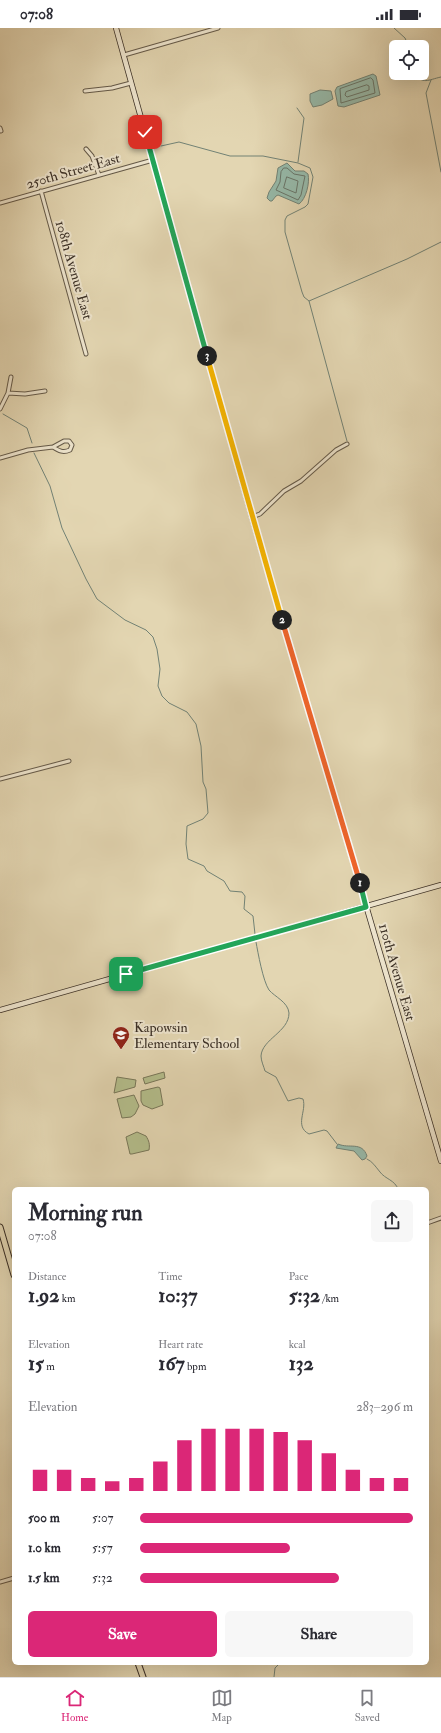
<!DOCTYPE html>
<meta charset="utf-8">
<style>
:root{--surface:#fff;--page:#f7f7f7;--text:#2b2b33;--muted:#7c7c81;--line:#e1e1e2;--accent:#db2777}
body{margin:0;font-family:"IM FELL Double Pica",serif;background:var(--page);color:var(--text);height:100vh;display:flex;flex-direction:column;font-size:15px;white-space:nowrap}
*{box-sizing:border-box;margin:0}
p{font-size:13px;color:var(--muted)}
.icon{flex:none;width:22px;height:22px;fill:none;stroke:currentColor;stroke-width:2;stroke-linecap:round;stroke-linejoin:round}
.map{position:relative;flex:1;overflow:hidden}
.panel{position:absolute;left:12px;top:1159px;width:417px;height:478px;display:flex;flex-direction:column;background:var(--surface);border-radius:6px;box-shadow:0 4px 16px #0002}
.panel>*{flex:none}
.buttons{position:absolute;left:389px;top:12px;display:grid;gap:8px}
.buttons a{display:grid;place-items:center;width:40px;height:40px;border-radius:6px;background:var(--surface);box-shadow:0 4px 16px #0002;font-size:20px}
.pin{position:absolute;display:grid;place-items:center;width:34px;height:34px;color:#fff;margin:-17px;border-radius:8px;box-shadow:0 2px 6px #0006}
.km{position:absolute;width:20px;height:20px;margin:-10px;border-radius:50%;background:#222;color:#fff;font-size:11px;line-height:20px;text-align:center}
.round{display:grid;place-items:center;flex:none;width:42px;height:42px;border-radius:6px;background:var(--page)}
.headline{display:flex;align-items:center;justify-content:space-between;height:68px;padding:0 16px}
h1{font-size:22px;font-weight:700;line-height:30px}
.metrics{display:grid;grid-template-columns:repeat(3,1fr);gap:6px;height:68px;padding:4px 16px}
.metrics div{display:grid;align-content:center}
.metrics b{font-size:20px;font-weight:700}
.metrics small{font-size:11px;font-weight:400}
.metrics p{font-size:11px}
.chart{height:112px;padding:8px 16px}
.chart p{display:flex;justify-content:space-between}
.chart svg{width:100%;height:72px;margin-top:4px;stroke:var(--accent);stroke-width:6}
.action{display:flex;gap:8px;margin-top:auto;padding:8px 16px}
.action a{flex:1;height:46px;border-radius:6px;background:var(--accent);color:#fff;font-size:16px;font-weight:700;line-height:46px;text-align:center}
.action a+a{background:var(--page);color:var(--text)}
ul{padding:0 16px;list-style:none;font-size:13px}
li{display:grid;grid-template-columns:64px 48px 1fr;align-items:center;height:30px}
li i{height:10px;border-radius:5px;background:var(--accent)}
.status{display:flex;justify-content:space-between;align-items:center;height:28px;padding:0 20px;background:var(--surface);direction:ltr}
.status svg{height:11px;fill:currentColor}
.tabs{display:flex;justify-content:space-around;align-items:center;height:56px;border-top:1px solid var(--line);background:var(--surface);font-size:11px;color:var(--muted)}
.tabs a{display:grid;justify-items:center;gap:2px}
.tabs .on{color:var(--accent)}
.map>svg:first-child{display:block}
</style>
<div class="status"><b>07:08</b><svg viewBox="0 0 49 12"><path d="M0 12V9h3v3zM5 12V6h3v6zM10 12V3h3v9zM15 12V0h3v12zM26 1h20v11H26zM47 4h2v5h-2z"/></svg></div>
<div class="map">
<svg width="441" height="1649" viewBox="0 0 441 1649">
<rect width="100%" height="100%" fill="#e3d6b2"/>
<filter id="stains"><feTurbulence type="fractalNoise" baseFrequency=".005" numOctaves="4"/><feColorMatrix values="0 0 0 0 .2 0 0 0 0 .09 0 0 0 0 .02 0 0 0 .5 -.17"/></filter>
<radialGradient id="worn" r=".72"><stop offset=".6" stop-color="#630" stop-opacity="0"/><stop offset="1" stop-color="#630" stop-opacity=".3"/></radialGradient>
<path fill="#b4be8c" stroke="#787759" d="M164 1044 165 1050 145 1056 143 1050Z
M117 1049 136 1052 135 1059 114 1065Z
M158 1059 160 1060 163 1077 152 1081 143 1077 141 1073V1063Z
M134 1067 139 1078 135 1086 131 1089 122 1090 117 1071Z
M137 1104 146 1108C149 1113 150 1116 149 1122L132 1126H130L126 1109Z"/>
<path fill="#96b9a9" stroke="#728275" d="M373 46 376 48 380 67 344 79 338 78 335 63 337 59Z
M320 62 331 63 333 71 322 77 313 79 310 73V66Z
M287 135 295 143H304L308 146C310 155 306 171 299 176L278 167 276 168 272 173H270L267 170 269 164 276 153 278 140Z
M338 1116C349 1121 362 1113 367 1128L365 1131 362 1132 354 1123 336 1120Z"/>
<g fill="none" stroke-linecap="round" stroke-linejoin="round">
<path stroke="#687468" stroke-width="1" d="M371 50 373 52 375 65 341 75 340 61Z
M367 57 369 58V62L347 69 345 67 346 64Z
M284 140H287L294 146 305 148 301 167 298 172 276 162 280 154 281 144Z
M287 149 298 153 296 165 284 160Z"/>
<path stroke="#728275" stroke-width="1" d="M394 0 405 10 409 19
M413 45C424 57 427 52 441 49
M431 52 426 65 441 144
M297 80 304 90 298 134
M161 118 179 114 230 128H263L298 135 310 140 313 149 308 176 305 179 287 188 285 192V204L302 264 304 269 309 273
M3 386 27 400 32 415
M347 413 309 273 407 231 441 214
M34 425 50 458 62 500 86 551 97 571 125 592 146 602 153 609 157 621 160 641 158 658 162 668 169 675 187 684 196 696 201 718 203 754 206 761 208 785 203 791 187 798 186 816 188 831 204 838 207 843 224 853 230 863 242 864 245 868 244 881 253 888 255 906
M256 914C258 925 263 953 269 962 275 969 288 974 289 985 289 1004 262 1011 261 1028 261 1033 264 1039 265 1043L276 1049 288 1073 299 1070 303 1071C307 1083 294 1098 309 1106L324 1102 327 1103 337 1116
M367 1131C373 1134 375 1138 380 1144 385 1151 395 1152 398 1161
M274 1649 275 1640 280 1635"/>
<defs>
<path id="street" d="M124 27 218 0
M85 63 112 60 131 55
M0 100 1 103
M86 121 92 128 99 147
M41 163 86 326
M0 175 153 132
M8 365 25 366 45 363
M0 381 8 365 11 349
M0 430 28 422 53 419 64 413H69L72 417 70 422C63 425 59 423 53 419
M252 489 260 486 284 463 301 453 336 422 347 416
M0 751 69 733
M427 1195 441 1190
M0 1554 14 1550"/>
<path id="secondary" d="M116 0 252 489 441 1133
M0 982 441 857"/>
<path id="primary" d="M0 1199 14 1247
M138 1635 143 1649"/>
</defs>
<use href="#street" stroke="#655a49" stroke-width="5"/>
<use href="#secondary" stroke="#3b3026" stroke-width="6"/>
<use href="#primary" stroke="#3b3026" stroke-width="7"/>
<use href="#street" stroke="#ede4cd" stroke-width="3"/>
<use href="#secondary" stroke="#ede4cd" stroke-width="4.5"/>
<use href="#primary" stroke="#e3d6b2" stroke-width="5"/>
</g>
<g fill="none" stroke-linecap="round" stroke-linejoin="round">
<defs>
<path id="split-1" d="M126 946 366 879 360 855"/>
<path id="split-2" d="M282 592 360 855"/>
<path id="split-3" d="M207 328 282 592"/>
<path id="split-4" d="M145 104 207 328"/>
</defs>
<use href="#split-1" stroke="#fff" stroke-width="8"/>
<use href="#split-2" stroke="#fff" stroke-width="8"/>
<use href="#split-3" stroke="#fff" stroke-width="8"/>
<use href="#split-4" stroke="#fff" stroke-width="8"/>
<use href="#split-1" stroke="#22a559" stroke-width="5"/>
<use href="#split-2" stroke="#f0652b" stroke-width="5"/>
<use href="#split-3" stroke="#f5b400" stroke-width="5"/>
<use href="#split-4" stroke="#22a559" stroke-width="5"/>
</g>
<defs>
<symbol id="school-pin" viewBox="-11 -11 22 30"><path d="M0 17L-7.5 6A9.5 9.5 0 1 1 7.5 6Z" fill="#8f2418" stroke="#ede4cd"/><path d="M0-5L7-2L0 1L-7-2ZM-4 1L0 2.5L4 1V4Q0 6-4 4Z" fill="#fff"/></symbol>
</defs>
<g fill-rule="evenodd">
<use href="#school-pin" x="111" y="997" width="20" height="27"/>
</g>
<g text-anchor="middle" dominant-baseline="central" stroke-width="4" stroke-linejoin="round" paint-order="stroke">
<g font-size="14" fill="#3b3026" stroke="#ede4cd">
<text transform="translate(73 143) rotate(-16)">250th Street East</text>
<text transform="translate(74 242) rotate(74)">108th Avenue East</text>
<text transform="translate(397 944) rotate(74)">110th Avenue East</text>
</g>
<g font-size="14" fill="#3b3026" stroke="#ede4cd" text-anchor="start">
<text x="134" y="999">Kapowsin<tspan x="134" dy="16">Elementary School</tspan></text>
</g>
</g>
<rect width="100%" height="100%" filter="url(#stains)"/>
<rect width="100%" height="100%" fill="url(#worn)"/>
</svg>
<div class="buttons">
<a><svg class="icon" aria-label="locate" viewBox="0 0 24 24"><circle cx="12" cy="12" r="6"/><path d="M12 2v4M12 18v4M2 12h4M18 12h4"/></svg></a>
</div>
<div class="pin" style="left:126px;top:946px;background:#1e9e55"><svg class="icon" aria-label="arrive" viewBox="0 0 24 24"><path d="M6 21V4h12l-3 4 3 4H6"/></svg></div>
<div class="pin" style="left:145px;top:104px;background:#d93025"><svg class="icon" aria-label="check" viewBox="0 0 24 24"><path d="M5 12l5 5 9-10"/></svg></div>
<b class="km" style="left:360px;top:855px">1</b>
<b class="km" style="left:282px;top:592px">2</b>
<b class="km" style="left:207px;top:328px">3</b>
<section class="panel">
<div class="headline"><div><h1>Morning run</h1><p>07:08</p></div><a class="round"><svg class="icon" aria-label="share" viewBox="0 0 24 24"><path d="M12 15V3M7 8l5-5 5 5M5 13v7h14v-7"/></svg></a></div>
<div class="metrics">
<div><p>Distance</p><b>1.92<small> km</small></b></div>
<div><p>Time</p><b>10:37</b></div>
<div><p>Pace</p><b>5:32<small> /km</small></b></div>
</div>
<div class="metrics">
<div><p>Elevation</p><b>15<small> m</small></b></div>
<div><p>Heart rate</p><b>167<small> bpm</small></b></div>
<div><p>kcal</p><b>132</b></div>
</div>
<div class="chart"><p><span>Elevation</span>283–296 m</p>
<svg viewBox="0 0 160 44" preserveAspectRatio="none"><path d="M5 44V31M15 44V31M25 44V36M35 44V38M45 44V36M55 44V26M65 44V13M75 44V6M85 44V6M95 44V6M105 44V8M115 44V13M125 44V21M135 44V31M145 44V36M155 44V36"/></svg>
</div>
<ul>
<li><b>500 m</b>5:07<i style="width:100%"></i></li>
<li><b>1.0 km</b>5:57<i style="width:55%"></i></li>
<li><b>1.5 km</b>5:32<i style="width:73%"></i></li>
</ul>
<div class="action"><a>Save</a><a>Share</a></div>
</section>
</div>
<nav class="tabs">
<a class="on"><svg class="icon" aria-label="home" viewBox="0 0 24 24"><path d="M3 11l9-7 9 7M6 9v11h12V9"/></svg>Home</a>
<a><svg class="icon" aria-label="map" viewBox="0 0 24 24"><path d="M3 6l6-2 6 2 6-2v14l-6 2-6-2-6 2zM9 4v14M15 6v14"/></svg>Map</a>
<a><svg class="icon" aria-label="saved" viewBox="0 0 24 24"><path d="M7 4h10v16l-5-4-5 4z"/></svg>Saved</a>
</nav>
